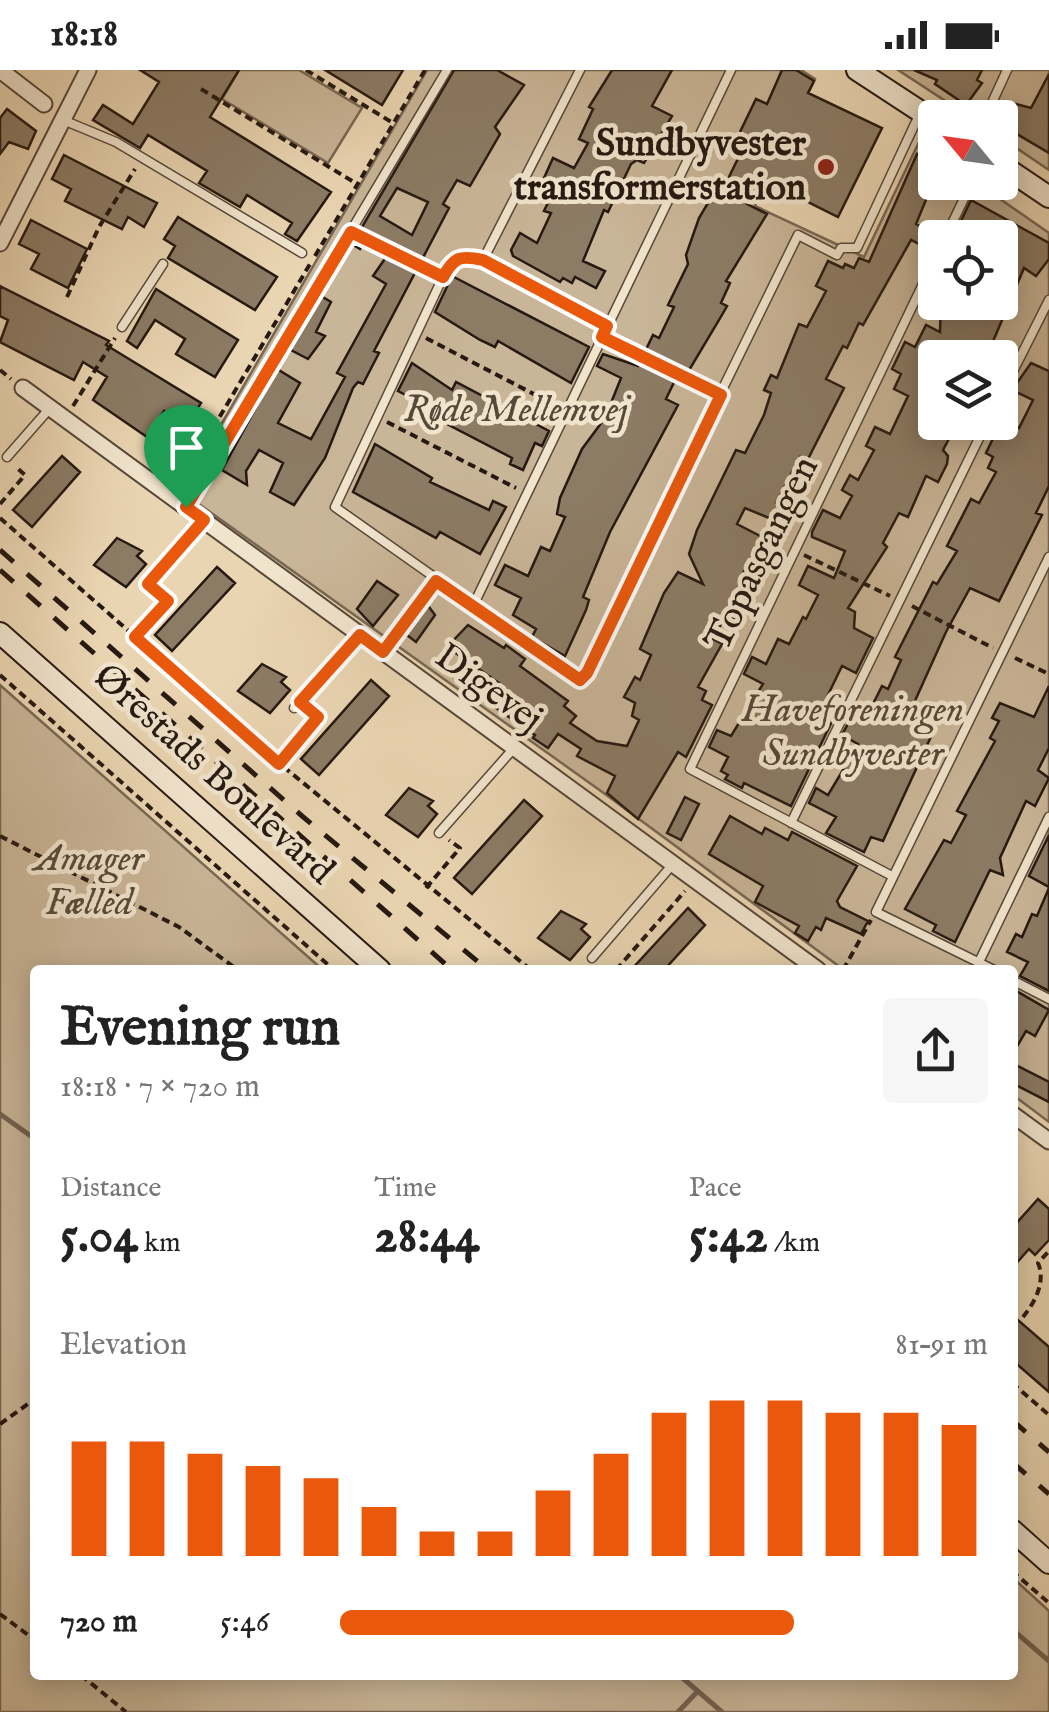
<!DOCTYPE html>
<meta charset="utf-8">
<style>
:root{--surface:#fff;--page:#f6f6f6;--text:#222;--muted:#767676;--accent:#ea580c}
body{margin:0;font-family:"IM FELL English",serif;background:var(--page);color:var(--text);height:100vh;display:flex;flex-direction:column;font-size:38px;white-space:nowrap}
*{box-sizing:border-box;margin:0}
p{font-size:32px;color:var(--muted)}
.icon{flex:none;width:55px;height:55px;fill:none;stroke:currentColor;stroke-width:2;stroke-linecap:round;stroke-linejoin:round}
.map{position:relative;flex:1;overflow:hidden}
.side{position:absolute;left:30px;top:895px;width:988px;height:715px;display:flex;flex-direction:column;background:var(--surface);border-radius:10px;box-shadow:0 5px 25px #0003}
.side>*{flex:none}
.needle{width:65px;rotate:299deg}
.controls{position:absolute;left:918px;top:30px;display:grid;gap:20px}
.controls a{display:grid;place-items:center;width:100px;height:100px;border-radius:10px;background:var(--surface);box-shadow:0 5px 25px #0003;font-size:50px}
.pin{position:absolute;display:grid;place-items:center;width:85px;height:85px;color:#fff;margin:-102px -42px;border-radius:50% 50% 50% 0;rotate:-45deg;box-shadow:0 0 10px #0007}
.pin .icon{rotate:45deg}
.round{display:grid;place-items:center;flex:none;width:105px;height:105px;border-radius:10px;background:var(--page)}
.head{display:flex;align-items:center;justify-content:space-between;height:170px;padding:0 30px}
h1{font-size:55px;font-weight:800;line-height:75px}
.figures{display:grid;grid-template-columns:repeat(3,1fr);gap:15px;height:170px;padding:10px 30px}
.figures div{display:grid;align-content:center}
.figures b{font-size:50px;font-weight:800}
.figures small{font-size:28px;font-weight:400}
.figures p{font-size:28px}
.chart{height:280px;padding:20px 30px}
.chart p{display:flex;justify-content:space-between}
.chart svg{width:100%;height:180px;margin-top:10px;stroke:var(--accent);stroke-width:6}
ul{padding:0 30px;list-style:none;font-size:32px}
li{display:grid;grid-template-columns:160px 120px 1fr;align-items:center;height:75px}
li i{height:25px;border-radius:12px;background:var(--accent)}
.status{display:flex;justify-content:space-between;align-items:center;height:70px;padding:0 50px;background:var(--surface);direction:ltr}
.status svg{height:28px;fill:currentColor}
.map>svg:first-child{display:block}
</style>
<div class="status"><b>18:18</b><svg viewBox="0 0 49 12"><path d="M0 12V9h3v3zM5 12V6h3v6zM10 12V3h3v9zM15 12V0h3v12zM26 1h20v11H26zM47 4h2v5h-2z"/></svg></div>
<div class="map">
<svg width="1049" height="1642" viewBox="0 0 1049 1642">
<rect width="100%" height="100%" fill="#ead5b2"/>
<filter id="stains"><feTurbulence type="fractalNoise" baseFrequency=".002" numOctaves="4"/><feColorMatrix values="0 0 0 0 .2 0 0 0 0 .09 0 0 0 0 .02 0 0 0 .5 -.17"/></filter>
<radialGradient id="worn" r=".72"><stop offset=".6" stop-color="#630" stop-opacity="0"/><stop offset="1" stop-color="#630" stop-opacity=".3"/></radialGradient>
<path fill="#c9b597" stroke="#786754" stroke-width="2.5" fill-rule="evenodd" d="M239 0H299L362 38 328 93 222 29Z
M427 0H801L815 9 755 136 864 187 919 72 935 83V112L977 113 1049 163V1052L1013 1025 1012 900H844L605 724 182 422ZM935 168H1000V232H935ZM935 288H1000V352H935Z
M898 0H1049V100L1000 67V48L970 47Z
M0 615 323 900H35V1605H1012L1013 1508 1049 1541V1642H0Z"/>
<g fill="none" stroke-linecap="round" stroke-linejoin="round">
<path stroke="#736351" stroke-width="5" d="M0 1044 35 1069
M1012 1559 1049 1591
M679 1605 722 1642
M678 1642 698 1621"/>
</g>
<path fill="#8c7b65" stroke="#261911" stroke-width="2.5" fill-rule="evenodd" d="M140 0H239L210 47 331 122 297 171 285 164 292 153 247 125 240 137 199 113 207 101 148 65 140 78 93 50 103 35 133 54 159 12Z
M325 0H403L382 35Z
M454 0H497L524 15 495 57 500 64 470 116 457 110 443 134 449 138 374 281 379 283 363 314 358 312 353 318 325 388 294 435 270 422 283 393 259 380 246 401 247 415 222 400 277 299 300 313 278 353 311 369 345 307 337 303 386 214 373 206 393 177 368 165 360 179 352 174ZM397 118 428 132 412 165 380 146Z
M612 0H672L652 36 672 46 644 93 637 90 631 94 608 142 604 140 583 191 605 201 596 218 575 207 572 213 563 208 560 212 513 186 511 180 520 163 537 173 551 143 544 141 557 114 544 108 553 88 574 98 588 73 579 69 593 39 589 37Z
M782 0H796L814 11 808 23 882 58 838 147 760 108 747 134 767 144 726 211 730 213 721 233 727 236 722 245 688 302 681 298 666 329 678 335 610 462 583 527 589 530 586 540 565 586 532 567 536 559 513 545 521 528 495 515 505 495 528 506 541 477 550 481 565 447 557 444 560 428 582 379 605 348 621 308 597 296 603 284 638 296 653 265 659 268 674 237 668 235 688 194 686 185 699 148 721 111 726 113 749 66 740 62 756 29 767 34Z
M914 0H982L977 10 982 13 966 35 935 14 937 10Z
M1049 4V83L1005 57 1016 34 1031 38Z
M7 39 36 61 28 79 9 72 0 84V48Z
M917 84 935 92V108L916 154 938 166 931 180 911 170 863 255 859 253 847 278 843 276 826 309 844 318 807 391 800 387 776 433 783 436 776 451 745 438 737 454 762 467 740 509 751 517 734 549 726 545 713 569 722 574 698 617 706 621 702 630 712 635 686 687 678 682 638 749 607 723 615 706 577 686 581 679 558 664 548 678 533 668 535 665 489 633 502 615 447 577 468 555 504 578 506 575 525 589 520 596 568 631 564 636 576 646 570 653 597 671 627 676 639 650 632 646 635 633 624 627 635 607 640 610 651 585 640 579 664 523 678 502 703 514 689 484 697 460 736 380 745 383 764 345 771 323 764 320 771 305 777 308 799 254 807 257 826 221 816 216 828 191 843 198 845 194 854 198 859 188 869 192Z
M64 85 157 133 144 157 128 147 122 159 65 131 71 119 52 109Z
M971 130 1049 173V189L1036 206 1024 198 986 288H935V353L953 361 943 380 948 386 947 394 938 412 926 406 908 447 899 443 883 473 887 477 848 538 855 542 854 558 873 568 856 603 842 596 824 633 838 639 791 736 744 713 742 718 725 709 728 705 721 701 728 687 709 677 717 660 731 666 763 614 744 604 752 587 766 594 778 569 789 574 803 547 806 549 818 525 799 515 808 496 834 508 845 481 812 467V462L823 440 840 448 852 426 842 420 850 405 858 410 874 380 866 376 875 357 890 364 908 326 894 319 901 304 892 299 905 272 915 277 926 255 940 262 941 232H990L1000 237V168L961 151Z
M178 147 277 207 255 240 168 188 175 176 164 169Z
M31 150 87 179 68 218 31 199 39 184 19 174Z
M452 206 589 277 571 313 498 271 495 277 480 270 435 242Z
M0 216 109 271 106 275 201 333 187 356 164 341 147 367 93 330 107 307 83 292 74 310 0 272 8 250 0 246Z
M156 219 238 270 215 307 176 284 185 269 155 250 137 278 127 271Z
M321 226 331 232 316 262 325 266 308 289 289 279Z
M412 293 452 320 456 312 549 361 542 376 535 373 523 400 510 394 512 388 443 352 446 346 398 321Z
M1031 293 1049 301V416L1036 443 1042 445 999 531 970 518 946 562 914 633 940 647 883 771 871 767 864 782 826 763 836 747 809 733 816 718 828 725 855 680 858 674 842 665 852 646 864 652 882 616 888 619 901 590 895 587 933 512 937 514 957 481 947 476 971 429 979 433 996 402 988 398 993 387 986 383 1002 350 1019 358 1033 330 1012 320Z
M375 374 432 408 430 412 489 440 493 431 506 437 480 484 440 462 436 468 353 422Z
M62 386 80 402 32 457 13 440Z
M117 468 142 481 137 486 146 494 126 517 94 495Z
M217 497 235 513 172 581 155 565Z
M377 511 398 525 373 556 357 539Z
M426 533 435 545 416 572 403 562Z
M262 594 286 607 281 612 290 620 270 643 238 621Z
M371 610 389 626 319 705 301 689Z
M1049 616V678L1038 700 1049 708 1035 736 1026 731 1000 788 1003 805 990 800 955 872 933 861 936 855 905 839 944 770 951 773 966 745 957 741 995 671 990 668 999 651 992 648 1000 633 1034 647Z
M409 718 433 731 428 736 437 744 418 767 386 745Z
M685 727 699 734 681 770 667 763Z
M524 730 542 746 472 824 454 808Z
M730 746 762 764 765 758 788 770 792 762 857 796 837 831 840 837 868 851 861 864 826 848 821 860 816 857 808 871 795 863 799 856 755 832 763 816 709 784Z
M1049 765V817L1029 806Z
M1049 818V921L1020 906 1028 892 1007 882 1016 864 1022 867 1032 844 1037 846Z
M688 838 705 855 664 900H631Z
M561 841 586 854 581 859 590 867 570 890 538 868Z
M1013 919 1049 940 1035 966 1026 961 1012 985Z
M1012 993 1049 1012V1032L1012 1013Z
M1038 1129 1049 1139V1170L1035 1185 1029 1179 1012 1198V1158Z
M1012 1245 1049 1277V1322L1012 1290Z"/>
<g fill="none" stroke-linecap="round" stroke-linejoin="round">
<defs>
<path id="lane" d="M580 0 483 190C460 185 454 187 443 207L335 437 580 610 798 165 837 185 841 178H857L920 43
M985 48 1007 0
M63 50 116 72 302 183
M945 168 972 112
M122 257 163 194
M1000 327 1049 230
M7 387 50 338
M186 437 447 0
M148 515 204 450
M473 536 731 0
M294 638 361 565
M791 753 987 352
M439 763 514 678
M892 806 690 699 935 189
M592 888 673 794
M979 892 1049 747
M994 900 876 842 1049 487
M1012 910 1049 929"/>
<path id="street" d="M0 0 44 34
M0 173 88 0
M23 318 818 900
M1012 1044 1049 1071"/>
<path id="secondary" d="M857 0 935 51
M1000 94 1049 127
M0 563 380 900
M1012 1460 1049 1493"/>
</defs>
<use href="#lane" stroke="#574839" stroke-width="11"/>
<use href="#street" stroke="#574839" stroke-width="19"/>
<use href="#secondary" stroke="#261911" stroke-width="24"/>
<path stroke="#261911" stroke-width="4" stroke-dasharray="8 5" stroke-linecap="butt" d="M306 0 393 53
M201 19 357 114
M362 167 434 203
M315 186 425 0
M492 195 598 252
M67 227 99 157 135 99
M426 268 555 335
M611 272 710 320
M0 300 11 309
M73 336 115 268
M387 352 516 418
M180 414 310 194
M0 434 25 405 16 397
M0 448 279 693 531 900
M804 485 890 526
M912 536 993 578
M135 567 168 531 159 523
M394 568 431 519
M1015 588 1049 604
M0 605 334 900
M279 693 319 647 308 638
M0 766 179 857 238 900
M426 818 460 778 449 770
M616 900 685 821
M843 900 871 850
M1023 1247C1035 1232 1046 1212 1038 1193L1049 1181
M1012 1313 1049 1345
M0 1354 35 1329
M1012 1501 1049 1533
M0 1544 35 1570
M81 1605 126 1642"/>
<use href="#lane" stroke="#f1e4cd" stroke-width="8"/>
<use href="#street" stroke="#f1e4cd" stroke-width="15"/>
<use href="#secondary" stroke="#f1e4cd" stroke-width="20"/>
<path stroke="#261911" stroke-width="5" stroke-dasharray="18 18" stroke-linecap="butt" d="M0 480 302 746 488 900
M0 500 452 900
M1012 1350 1049 1382
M1012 1392 1049 1424"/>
</g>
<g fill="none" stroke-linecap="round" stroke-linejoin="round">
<defs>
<path id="route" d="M351 162 443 207C454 187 460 185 483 190L607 256 602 267 721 325 587 603 580 610 436 511 383 582 360 565 300 632 318 647 279 694 135 567 168 531 148 514 204 450 186 437Z"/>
</defs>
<use href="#route" stroke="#fff" stroke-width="20"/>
<use href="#route" stroke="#ea580c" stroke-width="12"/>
</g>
<circle fill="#8f2418" stroke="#f1e4cd" stroke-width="4" cx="826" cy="97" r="10"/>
<g text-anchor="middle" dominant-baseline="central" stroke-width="9" stroke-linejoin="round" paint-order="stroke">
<g font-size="38" font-weight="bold" fill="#261911" stroke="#f1e4cd" text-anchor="end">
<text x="806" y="75">Sundbyvester<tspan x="806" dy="44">transformerstation</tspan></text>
</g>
<g font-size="38" font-style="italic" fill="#574839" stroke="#f1e4cd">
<text x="516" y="341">Røde Mellemvej</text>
<text x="853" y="641">Haveforeningen<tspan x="853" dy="44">Sundbyvester</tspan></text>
<text x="89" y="790">Amager<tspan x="89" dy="44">Fælled</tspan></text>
</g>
<g font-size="38" fill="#261911" stroke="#f1e4cd">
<text transform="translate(763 484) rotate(-64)">Topasgangen</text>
<text transform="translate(488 619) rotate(36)">Digevej</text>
<text transform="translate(213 705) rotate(42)">Ørestads Boulevard</text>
</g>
</g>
<rect width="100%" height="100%" filter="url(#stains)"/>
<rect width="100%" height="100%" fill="url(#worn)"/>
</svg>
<div class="controls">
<a><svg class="needle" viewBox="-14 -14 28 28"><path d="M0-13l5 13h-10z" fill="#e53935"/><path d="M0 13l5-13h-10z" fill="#767676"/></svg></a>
<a><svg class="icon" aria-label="locate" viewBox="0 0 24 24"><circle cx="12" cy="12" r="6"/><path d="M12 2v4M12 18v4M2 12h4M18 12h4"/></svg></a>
<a><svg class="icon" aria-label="layers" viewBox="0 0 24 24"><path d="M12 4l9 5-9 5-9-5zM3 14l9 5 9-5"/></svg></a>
</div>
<div class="pin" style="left:186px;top:437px;background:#1e9e55"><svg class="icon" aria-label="arrive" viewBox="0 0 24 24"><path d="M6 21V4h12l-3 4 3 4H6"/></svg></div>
<section class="side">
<div class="head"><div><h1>Evening run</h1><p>18:18 · 7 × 720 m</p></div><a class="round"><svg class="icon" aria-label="share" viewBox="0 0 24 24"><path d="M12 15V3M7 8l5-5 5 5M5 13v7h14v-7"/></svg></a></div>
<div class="figures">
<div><p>Distance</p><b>5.04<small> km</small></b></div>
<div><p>Time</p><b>28:44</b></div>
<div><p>Pace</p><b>5:42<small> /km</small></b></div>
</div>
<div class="chart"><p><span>Elevation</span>81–91 m</p>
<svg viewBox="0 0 160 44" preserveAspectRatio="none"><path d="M5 44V16M15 44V16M25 44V19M35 44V22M45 44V25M55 44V32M65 44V38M75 44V38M85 44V28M95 44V19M105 44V9M115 44V6M125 44V6M135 44V9M145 44V9M155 44V12"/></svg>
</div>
<ul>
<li><b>720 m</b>5:46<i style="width:70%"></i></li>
</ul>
</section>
</div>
